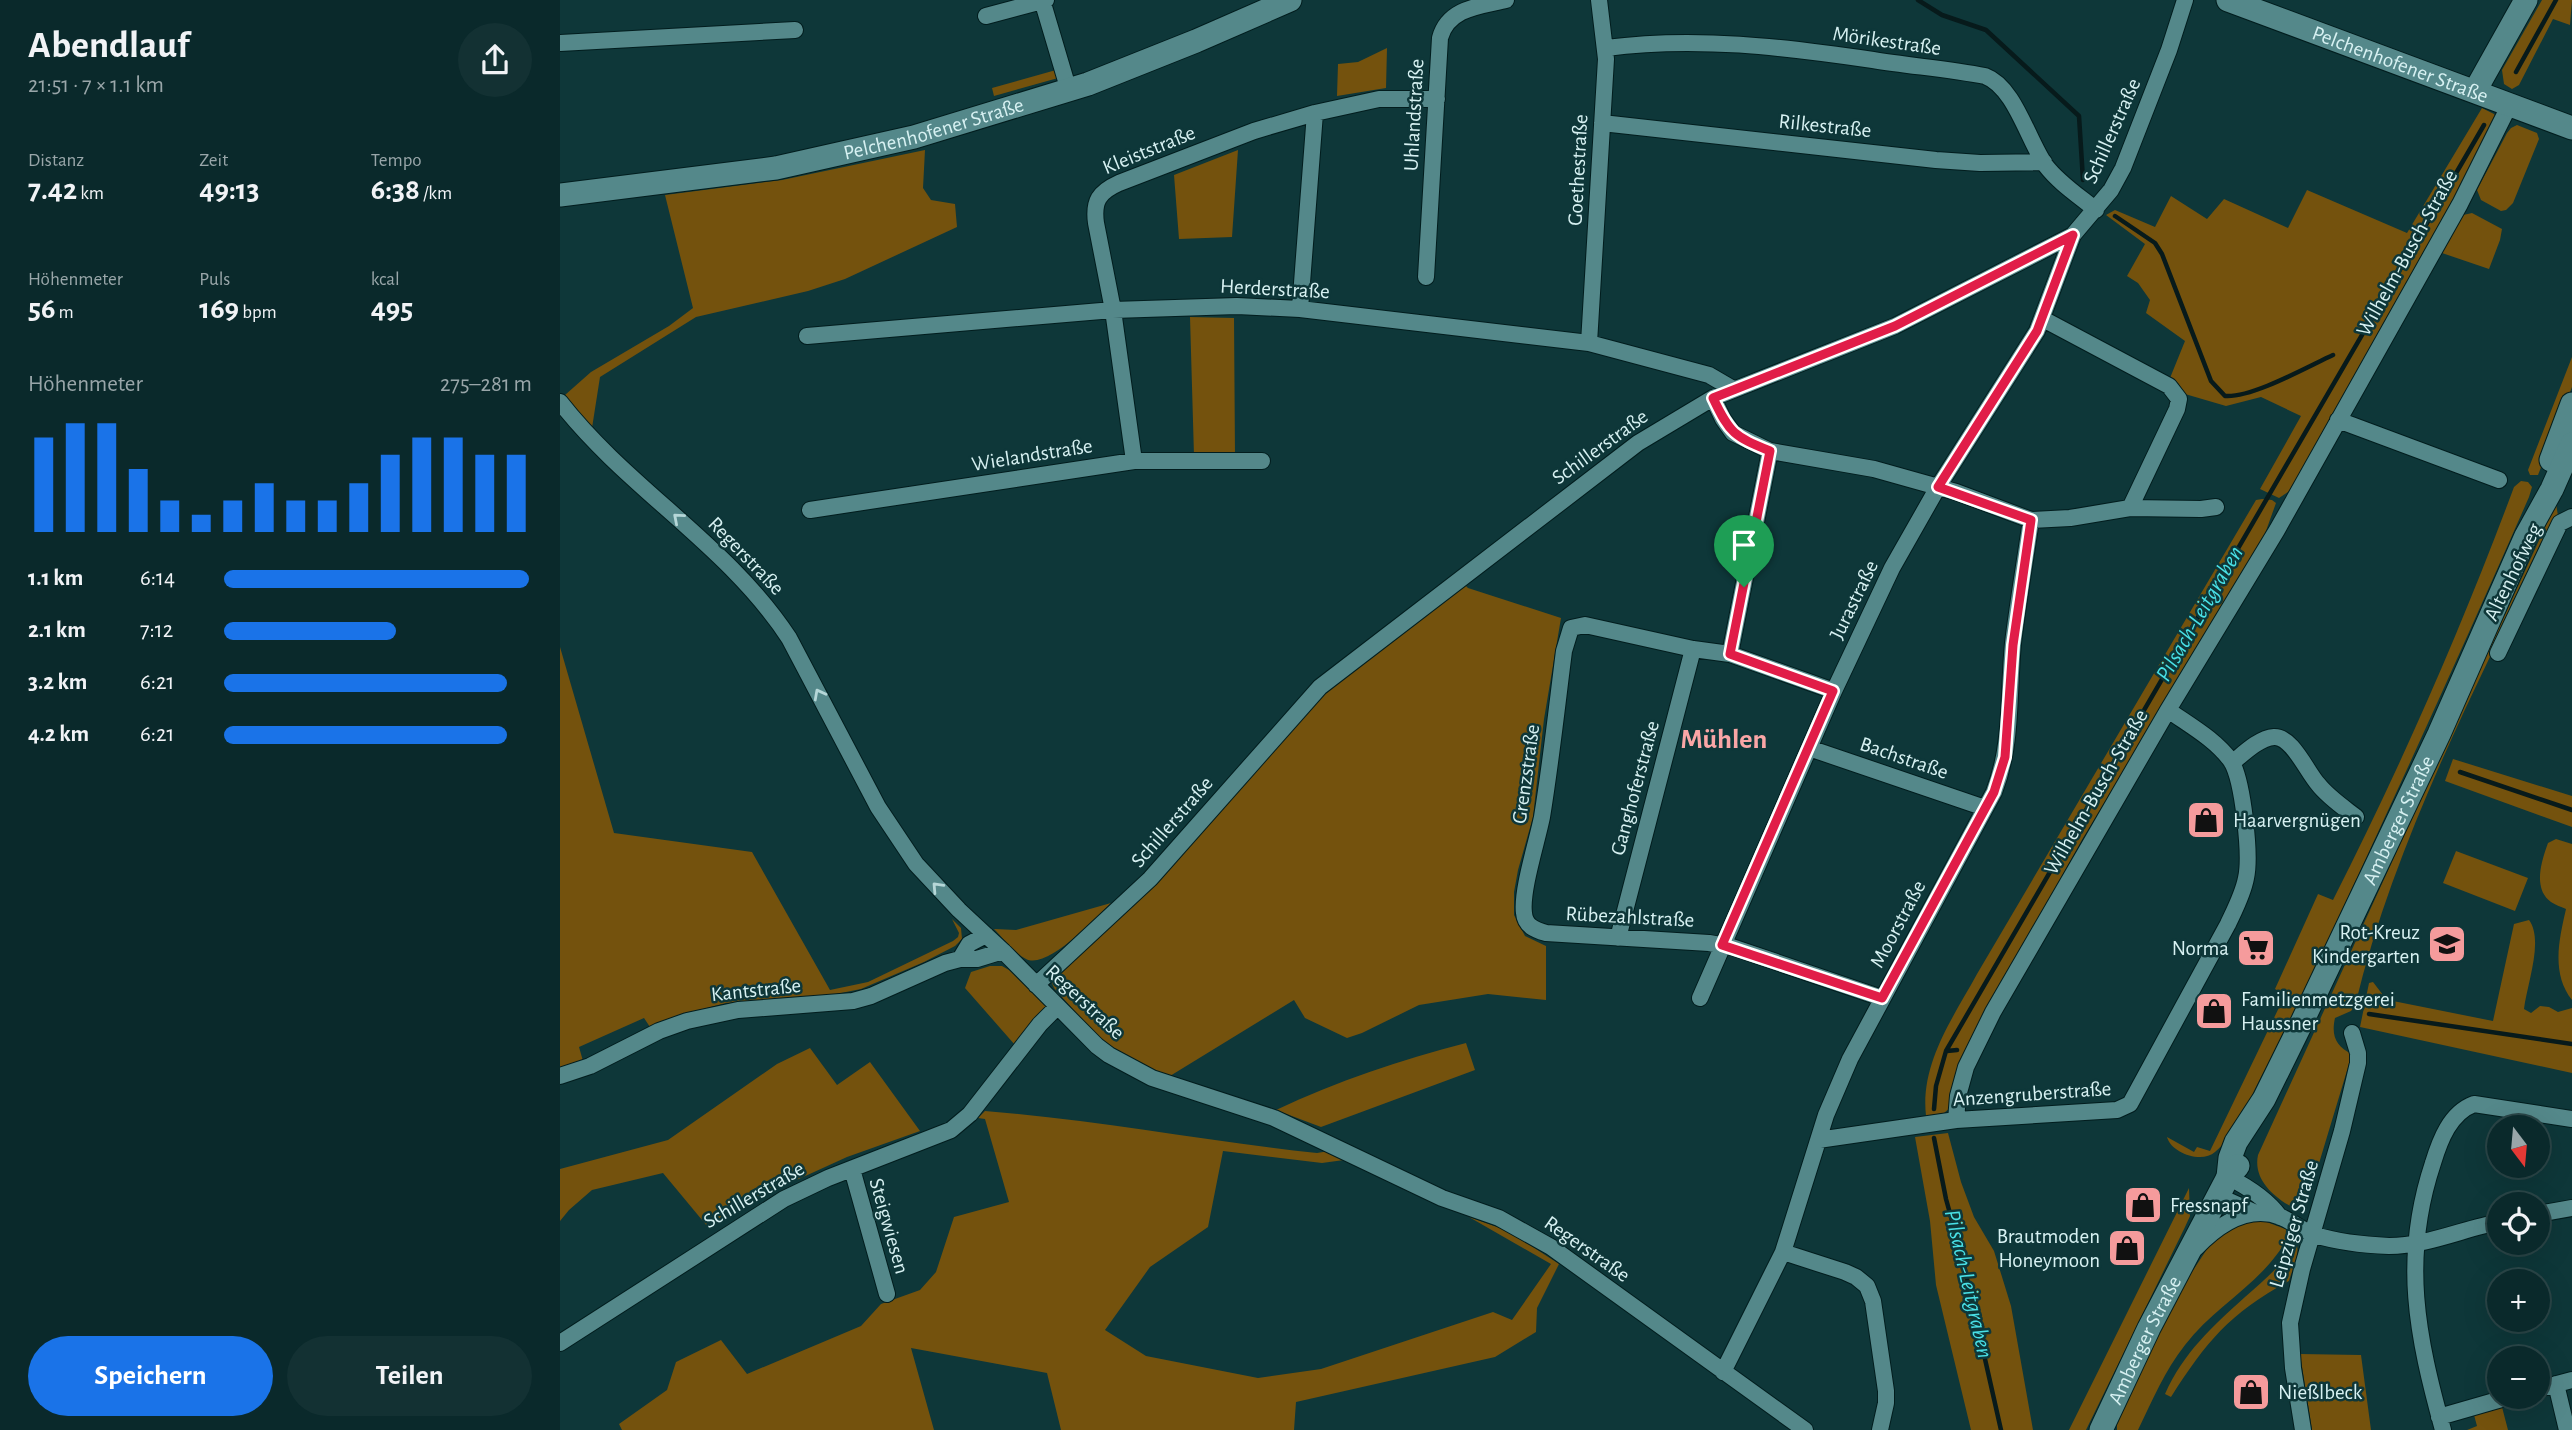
<!DOCTYPE html>
<html lang="de">
<meta charset="utf-8">
<style>
:root{--surface:#0a292b;--page:#133133;--text:#f1f3f6;--muted:#99a6a9;--line:#2a4547;--accent:#1a73e8}
body{margin:0;font-family:"Alegreya Sans",sans-serif;background:var(--page);color:var(--text);height:100vh;display:flex;flex-direction:column;font-size:26px;white-space:nowrap}
*{box-sizing:border-box;margin:0}
p{font-size:23px;color:var(--muted)}
.icon{flex:none;width:38px;height:38px;fill:none;stroke:currentColor;stroke-width:2;stroke-linecap:round;stroke-linejoin:round}
.map{position:relative;flex:1;overflow:hidden}
.panel{display:flex;flex-direction:column;background:var(--surface);width:560px}
.panel>*{flex:none}
.needle{width:46px;rotate:164deg}
.controls{position:absolute;left:1927px;top:1115px;display:grid;gap:14px}
.controls a{display:grid;place-items:center;width:63px;height:63px;border-radius:50%;background:var(--surface);box-shadow:0 7px 28px #0002,0 0 0 2px var(--line);font-size:35px}
.pin{position:absolute;display:grid;place-items:center;width:60px;height:60px;color:#fff;margin:-72px -30px;border-radius:50% 50% 50% 0;rotate:-45deg;box-shadow:0 0 7px #0007}
.pin .icon{rotate:45deg}
.round{display:grid;place-items:center;flex:none;width:74px;height:74px;border-radius:37px;background:var(--page)}
.overview{display:flex;align-items:center;justify-content:space-between;height:119px;padding:0 28px}
h1{font-size:38px;font-weight:700;line-height:52px}
.figures{display:grid;grid-template-columns:repeat(3,1fr);gap:10px;height:119px;padding:7px 28px}
.figures div{display:grid;align-content:center}
.figures b{font-size:30px;font-weight:700}
.figures small{font-size:19px;font-weight:400}
.figures p{font-size:19px}
.chart{height:196px;padding:14px 28px}
.chart p{display:flex;justify-content:space-between}
.chart svg{width:100%;height:126px;margin-top:7px;stroke:var(--accent);stroke-width:6}
.action{display:flex;gap:14px;margin-top:auto;padding:14px 28px}
.action a{flex:1;height:80px;border-radius:42px;background:var(--accent);color:#fff;font-size:28px;font-weight:700;line-height:80px;text-align:center}
.action a+a{background:var(--page);color:var(--text)}
ul{padding:0 28px;list-style:none;font-size:23px}
li{display:grid;grid-template-columns:112px 84px 1fr;align-items:center;height:52px}
li i{height:18px;border-radius:9px;background:var(--accent)}
main{display:flex;flex:1;min-height:0}
.map>svg:first-child{display:block}
</style>
<main>
<section class="panel">
<div class="overview"><div><h1>Abendlauf</h1><p>21:51 · 7 × 1.1 km</p></div><a class="round"><svg class="icon" aria-label="share" viewBox="0 0 24 24"><path d="M12 15V3M7 8l5-5 5 5M5 13v7h14v-7"/></svg></a></div>
<div class="figures">
<div><p>Distanz</p><b>7.42<small> km</small></b></div>
<div><p>Zeit</p><b>49:13</b></div>
<div><p>Tempo</p><b>6:38<small> /km</small></b></div>
</div>
<div class="figures">
<div><p>Höhenmeter</p><b>56<small> m</small></b></div>
<div><p>Puls</p><b>169<small> bpm</small></b></div>
<div><p>kcal</p><b>495</b></div>
</div>
<div class="chart"><p><span>Höhenmeter</span>275–281 m</p>
<svg viewBox="0 0 160 44" preserveAspectRatio="none"><path d="M5 44V11M15 44V6M25 44V6M35 44V22M45 44V33M55 44V38M65 44V33M75 44V27M85 44V33M95 44V33M105 44V27M115 44V17M125 44V11M135 44V11M145 44V17M155 44V17"/></svg>
</div>
<ul>
<li><b>1.1 km</b>6:14<i style="width:99%"></i></li>
<li><b>2.1 km</b>7:12<i style="width:56%"></i></li>
<li><b>3.2 km</b>6:21<i style="width:92%"></i></li>
<li><b>4.2 km</b>6:21<i style="width:92%"></i></li>
</ul>
<div class="action"><a>Speichern</a><a>Teilen</a></div>
</section>
<div class="map">
<svg width="2012" height="1430" viewBox="0 0 2012 1430">
<rect width="100%" height="100%" fill="#0e3739"/>
<path fill="#74520d" d="M1982 0H2012L2010 25 1993 19 1959 85 1952 89 1944 84 1942 70Z
M827 48 826 88 777 96 778 64 798 62Z
M496 70 498 78 434 96 432 88Z
M1922 108 1934 114 1936 117 1930 134 1731 490 1719 498 1700 489 1741 416 1701 397 1666 406 1625 394 1618 383 1610 378 1625 341 1586 313 1590 300 1578 283 1567 276 1585 244 1546 215 1555 210 1595 227 1611 196 1647 219 1664 199 1728 228 1747 190 1847 233Z
M1957 125 1977 133 1979 139 1953 203 1946 210 1941 211 1921 200 1917 190 1947 133 1951 128Z
M365 150 363 188 371 200 395 204 397 227 285 279 248 291 136 317 40 377 32 428 5 395 31 372 109 326 133 308 105 195 222 180Z
M678 150 672 237 619 239 614 175Z
M1912 213 1942 229 1940 240 1929 269 1882 253 1903 215Z
M630 317 674 318 675 456H634Z
M2012 357V387L1978 475H1970L1968 470Z
M1961 481 1968 482 1972 487 1969 497C1897 661 1823 823 1747 985 1731 1019 1714 1052 1697 1085 1686 1108 1675 1135 1655 1152 1642 1164 1611 1153 1607 1137L1634 1152 1637 1147 1650 1151 1725 995 1715 989 1758 894 1773 900C1841 766 1902 627 1954 487Z
M1702 499 1712 500 1716 503 1702 542 1523 838 1445 978 1401 1060 1391 1107 1384 1113 1366 1116C1360 1063 1393 1018 1417 974L1696 500Z
M1996 503 1998 516C1923 674 1836 835 1795 1006L1791 1011 1775 1018C1771 1036 1776 1046 1792 1054L1744 1213C1721 1203 1692 1183 1698 1155Z
M903 583 908 588 1001 618 984 719 973 817 958 870 954 892V915L965 936 986 946V1000L928 994 859 1005 802 1033 787 1038 745 1018 734 1000 610 1076 582 1066 542 1042 494 988 491 981 505 964 598 882 758 699 781 677Z
M0 647 54 833 192 852 270 990 308 982 393 941 398 937 399 933 392 919 401 928 402 939 395 946 364 962 301 989 276 994 166 1003 120 1015 90 1027 84 1018 19 1047 23 1061 0 1068Z
M1893 759 2012 796V827L1885 781Z
M1996 839 2012 844V1000C1991 973 1999 940 2006 909 2002 907 1995 905 1991 902 1972 888 1982 860 1988 843Z
M1896 851 1968 878 1955 911 1883 883Z
M551 903C536 917 488 970 466 959 454 953 443 938 434 929L456 930Z
M1969 920C1984 940 1967 984 1964 1009L1971 1013 1980 1006 1989 1007 1998 1012 2012 1008V1073L1800 1027 1809 983 1813 982 1823 995 1833 1001 1933 1021 1954 924Z
M430 966H442L449 970 486 1006 473 1020 455 1045 405 988 411 972Z
M906 1043 915 1070 761 1127 716 1110C777 1081 841 1060 906 1043Z
M250 1048 277 1085 310 1062 360 1131 287 1157 197 1198 147 1226 103 1173 32 1190 9 1210 0 1221V1169L108 1140 217 1064Z
M425 1111C536 1120 646 1141 757 1153L769 1151 784 1160 762 1163 663 1151 648 1227 590 1267 545 1330 586 1356 698 1378 761 1369 933 1312 952 1320 991 1264 909 1217 948 1231 999 1264 977 1308 976 1332 935 1357 736 1402 734 1430H501L487 1373 351 1348 374 1430H62L59 1424 107 1390 116 1362 161 1340 187 1374 301 1326 321 1304 360 1290 376 1272 394 1217 449 1202 425 1119 418 1118Z
M1388 1133 1401 1182 1414 1217 1434 1251 1451 1306 1473 1430H1411L1376 1285 1370 1221 1355 1137Z
M1629 1188 1630 1216 1625 1227 1526 1430H1509Z
M1704 1221 1731 1231C1708 1281 1657 1303 1625 1345 1605 1370 1592 1401 1578 1430H1557V1421L1622 1287 1651 1243 1664 1231 1688 1222Z
M1735 1240C1742 1252 1732 1269 1729 1281 1669 1314 1647 1341 1611 1397L1605 1394C1624 1352 1651 1328 1685 1297 1705 1279 1724 1265 1735 1240Z
M1740 1354 1801 1355 1811 1430H1752Z
M1942 1407 1948 1430H1907L1917 1426 1914 1415Z"/>
<g fill="none" stroke-linecap="round" stroke-linejoin="round">
<path stroke="#071a1b" stroke-width="4.5" d="M1358 0 1382 15 1426 30 1519 116 1523 180
M1956 72 1996 0
M1555 216 1595 243 1602 254 1651 381 1665 396C1692 398 1747 367 1773 355
M1648 598 1655 602
M1900 772 2012 810
M1809 1014 2012 1044
M1387 1051 1397 1050
M1374 1109 1376 1086 1386 1051 1924 125
M1374 1138 1386 1199 1402 1257 1441 1430"/>
<defs>
<path id="street" d="M482 0 509 91
M426 16 486 0
M0 43 235 30
M1046 48C1135 36 1224 47 1313 60 1350 66 1388 69 1425 76 1455 87 1468 141 1486 166 1499 183 1519 196 1536 210
M1042 123 1376 160 1420 163 1484 162
M866 277 880 38C888 8 920 6 946 0
M740 309 755 113
M1483 319 1609 386 1619 399 1617 409 1570 508
M247 336 553 310 677 306 740 309 1029 343 1149 375 1173 389
M1029 343 1046 59 1039 0
M1153 398 1163 419 1173 433 1210 451 1314 469 1396 492 1471 520 1510 518 1570 508 1641 509 1656 507
M0 402C68 489 168 545 229 638L318 807 356 864 399 910 443 951 537 1046 549 1055 592 1078 714 1118 882 1198 939 1218 991 1247 1245 1430
M1778 420 1939 480
M574 461 553 310 536 223C533 201 539 192 559 183L694 131 755 113 819 99H877
M250 510 574 461H702
M1938 653 2000 523 2012 517
M1170 654 1210 451
M1274 691 1170 654 1133 649 1025 625 1011 628 1004 651C997 706 991 762 982 817 977 842 961 891 964 913 965 926 975 930 986 933L1149 943 1172 947 1322 998
M1249 748 1425 808
M1672 763C1683 754 1699 738 1714 737 1732 736 1747 772 1758 784 1768 797 1783 807 1796 817
M1058 938 1133 649
M400 959 409 944 426 935
M476 985 590 879 760 687 1078 443 1153 398 1335 326 1513 235 1551 190 1563 168 1609 50 1625 0
M1140 998 1274 691 1332 568 1378 487 1477 331 1513 235
M0 1076 30 1066 99 1031 127 1021 178 1010 293 1001 311 996 385 963 400 959H417L443 951
M1396 1120 1398 1096 1406 1067 1433 1012 1608 710 1717 530 1900 204 1950 104
M1258 1140 1396 1120 1557 1110 1570 1104 1668 924C1675 909 1683 894 1686 878 1691 856 1683 780 1671 761 1655 739 1629 725 1608 710
M292 1169 327 1294
M1668 1177C1688 1187 1707 1199 1720 1217
M1658 1196 1696 1213
M1978 1214 2012 1208
M1636 1248C1658 1225 1688 1204 1721 1217 1733 1222 1743 1231 1755 1235 1778 1242 1804 1245 1829 1246 1866 1246 1903 1229 1939 1222
M1223 1252 1285 1272 1296 1277 1307 1286 1313 1301 1326 1391V1403L1320 1430
M0 1343 224 1199 268 1178 391 1130 410 1114 480 1024 497 1007
M1163 1372 1223 1252 1266 1115 1290 1059 1434 792C1453 743 1448 694 1453 643 1458 602 1465 561 1471 520
M1996 1384 2007 1430
M1978 1389 2012 1380
M1879 1417 1952 1396
M1743 1430 1733 1368 1730 1323 1742 1269 1782 1131 1798 1063V1053L1792 1033
M1883 1430C1857 1336 1841 1259 1873 1163 1880 1140 1890 1113 1914 1104L2012 1119"/>
<g id="secondary">
<path id="s1" d="M1668 0 2012 128"/>
<path d="M1915 91 1966 0"/>
<path id="s2" d="M0 195 216 168 354 137 528 84 636 41 730 0"/>
<path d="M1991 460 2012 404"/>
<path id="s3" d="M1668 1177 1670 1158 1676 1142 1704 1099 1742 1022 1879 734 1966 536 1992 489 2012 444"/>
<path id="s4" d="M1541 1430 1589 1328 1668 1177 1678 1166"/>
</g>
</defs>
<use href="#street" stroke="#021d1e" stroke-width="18"/>
<use href="#secondary" stroke="#021d1e" stroke-width="25"/>
<use href="#street" stroke="#54888a" stroke-width="16"/>
<use href="#secondary" stroke="#54888a" stroke-width="23"/>
</g>
<defs><path id="oneway-chevron" d="M-2-3.5L2.5 0L-2 3.5" fill="none" stroke-width="1.6" stroke-linecap="round" stroke-linejoin="round" transform="scale(1.75)"/></defs>
<g stroke="#b6d7d8">
<use href="#oneway-chevron" transform="translate(118 518) rotate(-139)"/>
<use href="#oneway-chevron" transform="translate(259 694) rotate(-118)"/>
<use href="#oneway-chevron" transform="translate(377 887) rotate(-133)"/>
</g>
<g fill="none" stroke-linecap="round" stroke-linejoin="round">
<defs>
<path id="route" d="M1513 235 1477 331 1378 487 1471 520 1453 645 1445 757 1434 792 1322 998 1162 945 1273 691 1170 654 1210 451C1174 436 1170 434 1153 398L1335 326Z"/>
</defs>
<use href="#route" stroke="#fff" stroke-width="14"/>
<use href="#route" stroke="#e11d48" stroke-width="9"/>
</g>
<defs>
<symbol id="shop-square" viewBox="-11 -11 22 22"><rect x="-9" y="-9" width="18" height="18" rx="4" fill="#f59b9c" stroke="#0e3739"/><path d="M-5-2.5h2.3a2.7 3.5 0 0 1 5.4 0H5L5.5 6h-11ZM-1.5-2.5h3a1.5 2.3 0 0 0-3 0Z" fill="#111"/></symbol>
<symbol id="school-square" viewBox="-11 -11 22 22"><rect x="-9" y="-9" width="18" height="18" rx="4" fill="#f59b9c" stroke="#0e3739"/><path d="M0-5L7-2L0 1L-7-2ZM-4 1L0 2.5L4 1V4Q0 6-4 4Z" fill="#111"/></symbol>
<symbol id="supermarket-square" viewBox="-11 -11 22 22"><rect x="-9" y="-9" width="18" height="18" rx="4" fill="#f59b9c" stroke="#0e3739"/><path d="M-6-5.5h2.5l.6 2H6L4.5 2H-2.5L-4.4-4H-6ZM-1.5 3.2a1.3 1.3 0 1 0 .1 0ZM3 3.2a1.3 1.3 0 1 0 .1 0Z" fill="#111"/></symbol>
</defs>
<g fill-rule="evenodd">
<use href="#shop-square" x="1624" y="798" width="44" height="44"/>
<use href="#school-square" x="1865" y="922" width="44" height="44"/>
<use href="#supermarket-square" x="1674" y="926" width="44" height="44"/>
<use href="#shop-square" x="1632" y="989" width="44" height="44"/>
<use href="#shop-square" x="1561" y="1183" width="44" height="44"/>
<use href="#shop-square" x="1545" y="1226" width="44" height="44"/>
<use href="#shop-square" x="1669" y="1370" width="44" height="44"/>
</g>
<g text-anchor="middle" dominant-baseline="central" stroke-width="5" stroke-linejoin="round" paint-order="stroke">
<g font-size="21" fill="#d7f1f2" stroke="#0e3739">
<text transform="translate(1327 41) rotate(8)">Mörikestraße</text>
<text stroke="none"><textPath href="#s1" startOffset="184">Pelchenhofener Straße</textPath></text>
<text transform="translate(854 115) rotate(-87)">Uhlandstraße</text>
<text transform="translate(1265 126) rotate(6)">Rilkestraße</text>
<text stroke="none"><textPath href="#s2" startOffset="380">Pelchenhofener Straße</textPath></text>
<text transform="translate(1552 131) rotate(-66)">Schillerstraße</text>
<text transform="translate(589 150) rotate(-22)">Kleiststraße</text>
<text transform="translate(1018 170) rotate(-87)">Goethestraße</text>
<text transform="translate(1847 253) rotate(-61)">Wilhelm-Busch-Straße</text>
<text transform="translate(715 289) rotate(3)">Herderstraße</text>
<text transform="translate(1040 447) rotate(-36)">Schillerstraße</text>
<text transform="translate(472 455) rotate(-9)">Wielandstraße</text>
<text transform="translate(186 556) rotate(46)">Regerstraße</text>
<text transform="translate(1953 572) rotate(-64)">Altenhofweg</text>
<text transform="translate(1294 600) rotate(-64)">Jurastraße</text>
<text transform="translate(1344 758) rotate(19)">Bachstraße</text>
<text transform="translate(966 774) rotate(-82)">Grenzstraße</text>
<text transform="translate(1075 788) rotate(-75)">Ganghoferstraße</text>
<text transform="translate(1536 792) rotate(-60)">Wilhelm-Busch-Straße</text>
<text stroke="none"><textPath href="#s3" startOffset="397">Amberger Straße</textPath></text>
<text transform="translate(612 822) rotate(-49)">Schillerstraße</text>
<text transform="translate(1070 917) rotate(3)">Rübezahlstraße</text>
<text transform="translate(1338 924) rotate(-62)">Moorstraße</text>
<text transform="translate(196 990) rotate(-6)">Kantstraße</text>
<text transform="translate(525 1002) rotate(43)">Regerstraße</text>
<text transform="translate(1472 1094) rotate(-4)">Anzengruberstraße</text>
<text transform="translate(194 1195) rotate(-30)">Schillerstraße</text>
<text transform="translate(1734 1224) rotate(-74)">Leipziger Straße</text>
<text transform="translate(329 1226) rotate(74)">Steigwiesen</text>
<text transform="translate(1027 1249) rotate(35)">Regerstraße</text>
<text stroke="none"><textPath href="#s4" startOffset="100">Amberger Straße</textPath></text>
</g>
<g font-size="21" fill="#d7f1f2" stroke="#0e3739" text-anchor="start">
<text x="1673" y="820">Haarvergnügen</text>
<text x="1860" y="932" text-anchor="end">Rot-Kreuz<tspan x="1860" dy="24">Kindergarten</tspan></text>
<text x="1669" y="948" text-anchor="end">Norma</text>
<text x="1681" y="999">Familienmetzgerei<tspan x="1681" dy="24">Haussner</tspan></text>
<text x="1610" y="1205">Fressnapf</text>
<text x="1540" y="1236" text-anchor="end">Brautmoden<tspan x="1540" dy="24">Honeymoon</tspan></text>
<text x="1718" y="1392">Nießlbeck</text>
</g>
<g font-size="23" font-style="italic" fill="#49e0e6" stroke="#0e3739">
<text transform="translate(1640 614) rotate(-60)">Pilsach-Leitgraben</text>
<text transform="translate(1408 1284) rotate(77)">Pilsach-Leitgraben</text>
</g>
<g font-size="28" font-weight="bold" fill="#faa6a6" stroke="#0e3739">
<text x="1164" y="740">Mühlen</text>
</g>
</g>
</svg>
<div class="controls">
<a><svg class="needle" viewBox="-14 -14 28 28"><path d="M0-13l5 13h-10z" fill="#e53935"/><path d="M0 13l5-13h-10z" fill="#99a6a9"/></svg></a>
<a><svg class="icon" aria-label="locate" viewBox="0 0 24 24"><circle cx="12" cy="12" r="6"/><path d="M12 2v4M12 18v4M2 12h4M18 12h4"/></svg></a>
<a>+</a>
<a>−</a>
</div>
<div class="pin" style="left:1184px;top:587px;background:#1e9e55"><svg class="icon" aria-label="arrive" viewBox="0 0 24 24"><path d="M6 21V4h12l-3 4 3 4H6"/></svg></div>
</div>
</main>
